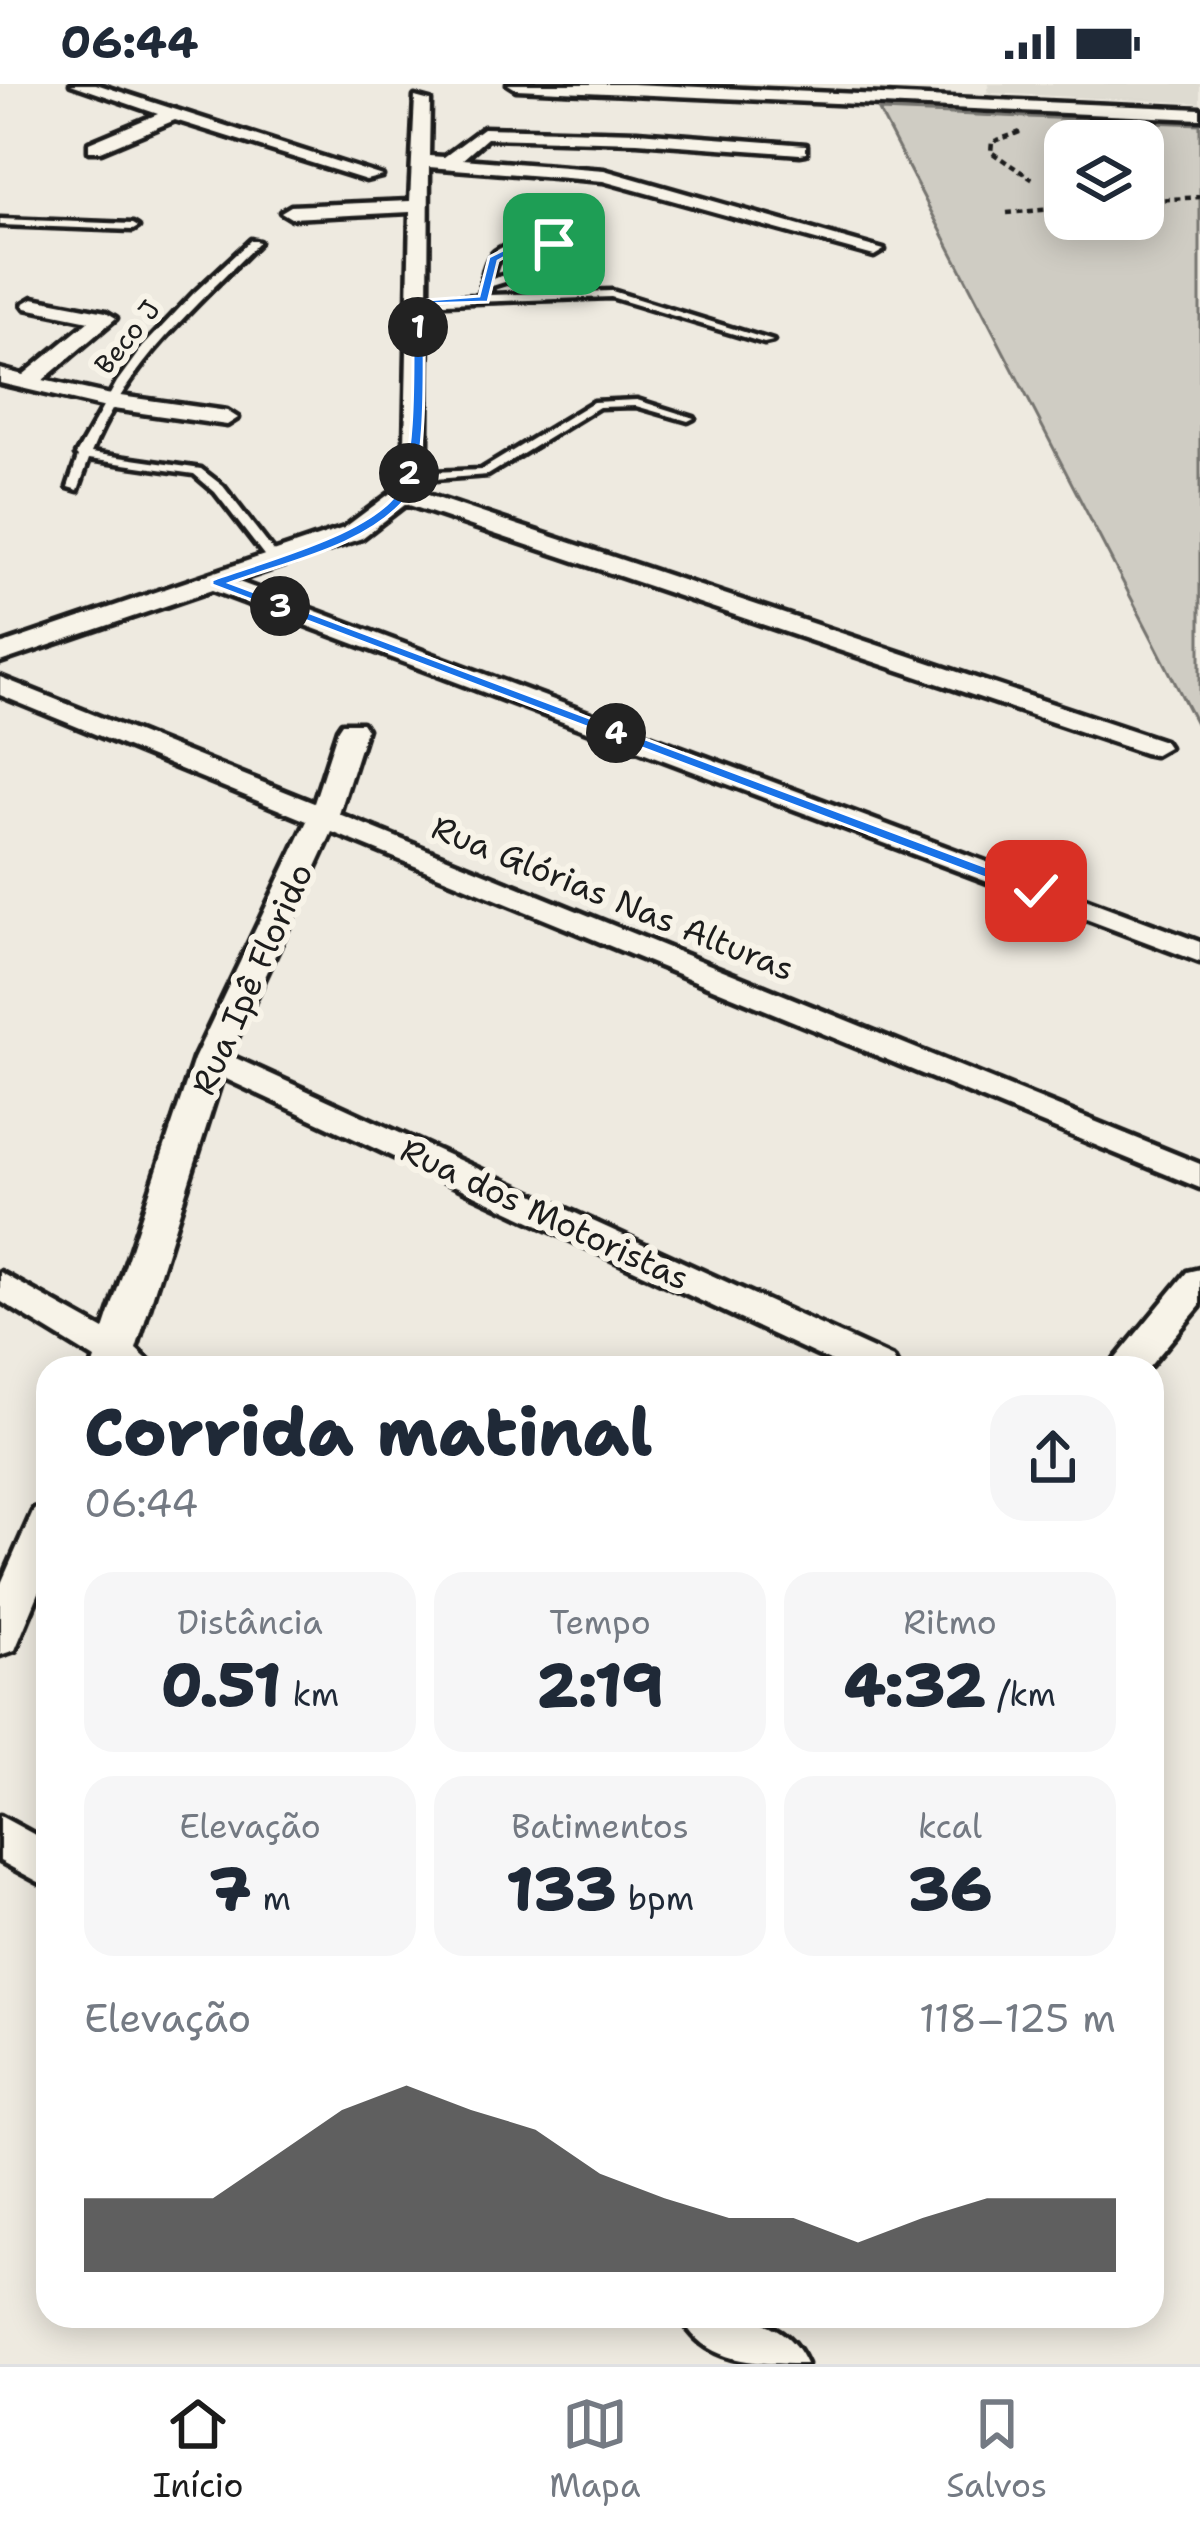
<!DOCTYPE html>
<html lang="pt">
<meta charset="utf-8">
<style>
:root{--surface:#fff;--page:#f6f6f7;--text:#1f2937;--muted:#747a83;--line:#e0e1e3;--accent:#1c1c1c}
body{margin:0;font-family:"Shantell Sans",sans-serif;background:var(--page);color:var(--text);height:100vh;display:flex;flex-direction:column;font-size:45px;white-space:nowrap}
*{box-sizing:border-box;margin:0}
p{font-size:39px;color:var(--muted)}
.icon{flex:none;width:66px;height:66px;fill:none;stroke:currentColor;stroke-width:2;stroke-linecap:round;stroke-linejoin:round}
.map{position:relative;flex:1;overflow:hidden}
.details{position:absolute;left:36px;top:1272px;width:1128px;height:972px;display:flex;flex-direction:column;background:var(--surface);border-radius:36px;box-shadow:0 6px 30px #0003}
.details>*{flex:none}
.tools{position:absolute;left:1044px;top:36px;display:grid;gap:24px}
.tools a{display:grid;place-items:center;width:120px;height:120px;border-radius:24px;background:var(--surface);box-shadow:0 6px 30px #0003;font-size:60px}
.pin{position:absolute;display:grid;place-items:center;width:102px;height:102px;color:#fff;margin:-51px;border-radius:24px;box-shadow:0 6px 18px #0006}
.km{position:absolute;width:60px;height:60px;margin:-30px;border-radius:50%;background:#222;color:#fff;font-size:33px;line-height:60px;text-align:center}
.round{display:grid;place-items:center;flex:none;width:126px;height:126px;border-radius:36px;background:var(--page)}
.headline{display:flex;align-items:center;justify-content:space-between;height:204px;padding:0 48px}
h1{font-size:66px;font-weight:800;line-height:90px}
.stats{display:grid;grid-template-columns:repeat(3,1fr);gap:18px;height:204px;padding:12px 48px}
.stats div{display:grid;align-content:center;border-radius:30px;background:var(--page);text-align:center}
.stats b{font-size:60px;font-weight:800}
.stats small{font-size:33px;font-weight:400}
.stats p{font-size:33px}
.chart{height:336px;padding:24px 48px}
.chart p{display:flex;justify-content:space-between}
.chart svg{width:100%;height:216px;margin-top:12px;fill:var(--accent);opacity:.7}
.status{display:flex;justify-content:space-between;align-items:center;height:84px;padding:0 60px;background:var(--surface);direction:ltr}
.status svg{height:33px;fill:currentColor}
.menu{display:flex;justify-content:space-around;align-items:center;height:168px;border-top:3px solid var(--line);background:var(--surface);font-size:33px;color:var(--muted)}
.menu a{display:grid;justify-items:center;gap:6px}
.menu .current{color:var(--accent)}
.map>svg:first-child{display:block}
</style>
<div class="status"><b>06:44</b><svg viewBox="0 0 49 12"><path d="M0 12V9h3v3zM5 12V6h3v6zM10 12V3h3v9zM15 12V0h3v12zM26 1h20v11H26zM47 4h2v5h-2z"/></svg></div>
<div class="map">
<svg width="1200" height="2280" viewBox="0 0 1200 2280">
<rect width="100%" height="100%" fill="#eeeae0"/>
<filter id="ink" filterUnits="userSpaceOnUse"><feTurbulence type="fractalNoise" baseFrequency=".00833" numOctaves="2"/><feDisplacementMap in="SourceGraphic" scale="24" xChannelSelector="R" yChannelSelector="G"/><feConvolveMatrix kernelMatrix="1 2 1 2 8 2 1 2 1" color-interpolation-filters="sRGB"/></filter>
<g filter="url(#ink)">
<path fill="#dedbd1" d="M989 0H1200V19L987 9Z"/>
<path fill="#cfccc3" stroke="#767470" stroke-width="3" fill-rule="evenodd" d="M879 27 1200 40V647ZM1065 57H1143V135H1065Z"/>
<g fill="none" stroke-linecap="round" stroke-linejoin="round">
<defs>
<path id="lane" d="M0 135 133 140 138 143 133 146 0 141Z
M251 156 259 158C193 226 128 278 91 369L201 385 223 402 278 473 280 476 274 480 270 479 215 408 194 390 89 375 78 406 68 403 78 373 76 371 117 298 141 265 194 209Z
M524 157 550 158 576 168 555 182 492 202 490 211 612 207 773 257 764 259 611 213 418 220 413 217 418 214 480 212C486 177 485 164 524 157ZM537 163 563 168 547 178 492 195C494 168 513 163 537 163Z
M637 316 694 334 688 337 636 322 599 323 488 391 408 397 402 393 408 389 481 386 593 318Z"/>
<path id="street" d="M71 0H96L382 92 366 96 175 36 101 67H89V59L158 30Z
M508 0H632L1200 25V35L516 5Z
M415 13 430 17 429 72 444 73 483 44 637 48 806 61V69L800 70 637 58 487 54 463 75 604 86 884 166 874 172 603 97 429 83 427 361 416 407 1164 657 1168 663 1154 671 1144 669 406 420 362 454 236 497 1200 858V878L212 506 0 578V561L344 444 392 408 405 361 410 128 291 134 281 128 291 122 410 117Z
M33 214 106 228 116 234 43 296 106 310 227 327 238 334 227 341 106 324 0 299V285L23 291 89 237 26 224 23 220Z
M0 593 314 719 338 645 342 639H362L366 645 339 730 1200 1080V1104L332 748 229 971 893 1274 898 1284H845L222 993 136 1265 157 1284H92L95 1275 0 1217V1188L104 1246 194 975 307 737 0 611Z
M1200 1185V1222L1148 1284H1108L1187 1188Z
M48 1421V1487L15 1566 0 1571V1502L34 1425Z
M0 1732 48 1758V1803L0 1777Z
M681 2232C730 2232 783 2227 806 2280 756 2280 703 2280 681 2232Z"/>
</defs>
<use href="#lane" stroke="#1c1c1c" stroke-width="9"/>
<use href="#street" stroke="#1c1c1c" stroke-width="9"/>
<path stroke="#1c1c1c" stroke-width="4.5" stroke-dasharray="6 4.5" stroke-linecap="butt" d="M1020 48 992 58 991 68 1032 95
M1143 117 1200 113
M1007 129 1065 124"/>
<use href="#lane" fill="#f7f3e8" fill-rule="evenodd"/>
<use href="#street" fill="#f7f3e8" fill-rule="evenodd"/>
</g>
</g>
<path fill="#1a73e8" stroke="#fff" stroke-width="3" d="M554 157 558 163 519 165 498 177 488 218 424 220C423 260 430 387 406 415 365 463 287 478 230 499L1042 804V811H1030L212 501V496C261 478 366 451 396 410 418 381 412 257 413 217L479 212 489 173 517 159Z"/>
<g text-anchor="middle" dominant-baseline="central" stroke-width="12" stroke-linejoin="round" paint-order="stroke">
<g font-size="27" fill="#1c1c1c" stroke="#f7f3e8">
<text transform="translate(127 253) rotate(-51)">Beco J</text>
</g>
<g font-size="33" fill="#1c1c1c" stroke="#f7f3e8">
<text transform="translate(613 814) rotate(22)">Rua Glórias Nas Alturas</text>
<text transform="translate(252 895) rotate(-66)">Rua Ipê Florido</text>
<text transform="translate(545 1130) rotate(25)">Rua dos Motoristas</text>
</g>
</g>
</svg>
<div class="tools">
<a><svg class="icon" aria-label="layers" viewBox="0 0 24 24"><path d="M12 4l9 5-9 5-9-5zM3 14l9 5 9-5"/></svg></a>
</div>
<div class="pin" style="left:554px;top:160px;background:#1e9e55"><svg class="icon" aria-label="arrive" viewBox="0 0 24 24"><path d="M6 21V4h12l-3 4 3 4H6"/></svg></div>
<div class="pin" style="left:1036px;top:807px;background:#d93025"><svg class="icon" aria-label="check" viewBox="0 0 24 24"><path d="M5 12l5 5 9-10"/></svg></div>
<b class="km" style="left:418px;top:243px">1</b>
<b class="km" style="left:409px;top:389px">2</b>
<b class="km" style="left:280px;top:522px">3</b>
<b class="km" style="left:616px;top:649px">4</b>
<section class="details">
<div class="headline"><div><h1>Corrida matinal</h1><p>06:44</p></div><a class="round"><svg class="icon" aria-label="share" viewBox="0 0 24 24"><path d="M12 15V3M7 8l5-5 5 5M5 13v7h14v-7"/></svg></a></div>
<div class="stats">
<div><p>Distância</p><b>0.51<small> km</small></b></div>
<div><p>Tempo</p><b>2:19</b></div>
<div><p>Ritmo</p><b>4:32<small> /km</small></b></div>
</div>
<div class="stats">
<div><p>Elevação</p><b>7<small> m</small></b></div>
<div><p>Batimentos</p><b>133<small> bpm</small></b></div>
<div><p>kcal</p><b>36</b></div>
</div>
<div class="chart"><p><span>Elevação</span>118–125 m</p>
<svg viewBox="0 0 160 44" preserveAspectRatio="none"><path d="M0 44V29L10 29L20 29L30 20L40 11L50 6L60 11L70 15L80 24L90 29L100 33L110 33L120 38L130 33L140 29L150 29L160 29V44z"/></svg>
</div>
</section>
</div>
<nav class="menu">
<a class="current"><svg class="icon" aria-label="home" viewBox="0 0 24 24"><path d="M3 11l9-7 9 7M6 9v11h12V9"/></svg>Início</a>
<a><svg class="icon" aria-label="map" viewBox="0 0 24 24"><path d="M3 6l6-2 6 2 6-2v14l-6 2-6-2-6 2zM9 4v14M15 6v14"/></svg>Mapa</a>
<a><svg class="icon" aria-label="saved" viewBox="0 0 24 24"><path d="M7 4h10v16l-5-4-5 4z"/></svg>Salvos</a>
</nav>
